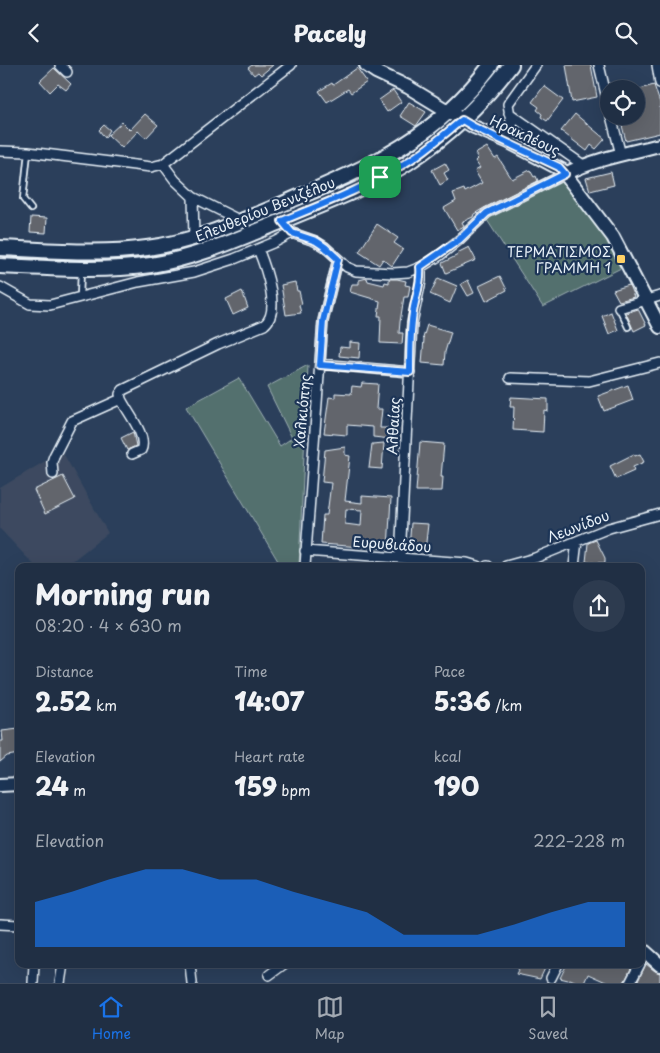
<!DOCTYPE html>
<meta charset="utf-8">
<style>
:root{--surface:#202f44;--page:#2d3b4f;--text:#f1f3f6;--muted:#a2a9b2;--line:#3d4a5d;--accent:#1a73e8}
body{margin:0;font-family:"Playpen Sans",sans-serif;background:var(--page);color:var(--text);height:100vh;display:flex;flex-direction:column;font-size:19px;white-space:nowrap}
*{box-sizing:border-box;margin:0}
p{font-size:16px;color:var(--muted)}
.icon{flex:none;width:28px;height:28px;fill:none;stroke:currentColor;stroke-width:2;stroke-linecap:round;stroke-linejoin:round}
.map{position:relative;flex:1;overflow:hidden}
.details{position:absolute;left:15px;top:498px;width:630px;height:405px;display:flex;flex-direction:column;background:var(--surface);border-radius:10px;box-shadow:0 5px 20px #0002,0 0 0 1px var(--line)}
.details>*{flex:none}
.controls{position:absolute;left:600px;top:15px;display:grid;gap:10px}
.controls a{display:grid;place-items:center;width:45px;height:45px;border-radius:50%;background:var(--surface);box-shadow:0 5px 20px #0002,0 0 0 1px var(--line);font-size:25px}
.pin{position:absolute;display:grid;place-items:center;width:42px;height:42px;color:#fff;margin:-21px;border-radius:10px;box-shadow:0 2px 8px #0006}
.round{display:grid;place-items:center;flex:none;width:52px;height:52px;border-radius:26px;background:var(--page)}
.summary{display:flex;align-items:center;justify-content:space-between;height:85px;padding:0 20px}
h1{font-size:28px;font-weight:800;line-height:38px}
.metrics{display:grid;grid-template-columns:repeat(3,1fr);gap:8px;height:85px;padding:5px 20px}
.metrics div{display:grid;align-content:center}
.metrics b{font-size:25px;font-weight:800}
.metrics small{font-size:14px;font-weight:400}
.metrics p{font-size:14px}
.chart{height:140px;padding:10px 20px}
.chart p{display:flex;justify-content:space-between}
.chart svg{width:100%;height:90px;margin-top:5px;fill:var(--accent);opacity:.7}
header{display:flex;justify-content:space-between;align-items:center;height:65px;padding:0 20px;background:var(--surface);font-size:22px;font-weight:800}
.tab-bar{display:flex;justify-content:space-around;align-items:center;height:70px;border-top:1px solid var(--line);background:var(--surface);font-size:14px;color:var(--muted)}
.tab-bar a{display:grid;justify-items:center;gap:2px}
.tab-bar .on{color:var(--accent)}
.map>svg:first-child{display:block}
</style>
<header><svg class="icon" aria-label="back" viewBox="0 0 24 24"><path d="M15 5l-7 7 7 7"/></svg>Pacely<svg class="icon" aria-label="search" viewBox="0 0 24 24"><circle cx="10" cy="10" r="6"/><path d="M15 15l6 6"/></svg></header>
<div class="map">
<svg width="660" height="918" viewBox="0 0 660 918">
<rect width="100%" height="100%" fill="#2b3f5b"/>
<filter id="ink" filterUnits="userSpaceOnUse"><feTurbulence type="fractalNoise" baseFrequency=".02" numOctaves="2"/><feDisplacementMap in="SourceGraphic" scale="10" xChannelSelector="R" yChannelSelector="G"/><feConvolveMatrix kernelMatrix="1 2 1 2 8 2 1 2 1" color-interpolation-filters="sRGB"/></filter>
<g filter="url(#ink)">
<path fill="#3c4a60" d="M62 386 108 468 66 501H35L0 464V423Z"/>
<path fill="#53706e" stroke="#9eb0b3" d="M563 117C587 143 606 171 623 202L543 242 487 155 497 146 556 118Z
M308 300 299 501H281L186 342 239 313 280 381 292 373 267 322Z"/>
<path fill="#62656c" stroke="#e8f1f8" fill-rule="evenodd" d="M252 0H273L261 10 258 7 254 10 248 3Z
M566 0H591L597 32 572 37Z
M54 3 71 19 66 25 58 19 50 27 40 16Z
M357 3 367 17 351 28 348 24 327 37 319 26 332 18 333 20Z
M654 20 660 38V68L626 76 620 53 640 51 636 36V25Z
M544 21 563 35 547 56 541 52 542 49 537 45 539 42 532 37Z
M393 25 401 37 387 47 379 35Z
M409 37 426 47 416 61 400 51Z
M145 49 158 60 146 73 138 66 122 83 108 70 122 57 130 65Z
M575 49 605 74 596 84 591 80 587 86 561 66Z
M104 60 110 65 105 73 99 65Z
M487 82 495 94 498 92 512 114 530 105 534 112 536 111 538 116 484 143 474 149 473 152 462 157 464 161 457 165 444 143 456 136 453 128 464 124 465 127 482 118 475 106 480 103 475 96 478 93 475 89Z
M445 98 449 105 444 108 448 115 440 120 432 105Z
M611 107 614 120 590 126 586 113Z
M31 152 47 153 46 168 30 167Z
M377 159 398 173 394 178 403 184 392 201 383 194 379 200 359 187Z
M469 182 476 195 446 208 442 198 458 190 457 188Z
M500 211 507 225 486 236 479 221Z
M367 213 368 216 384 220 385 217 389 218V214H397L406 216 405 220 410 221 408 232H404L400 257 399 268H403L402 279 380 278 381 251H378L380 236 350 227 352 219H359V215Z
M438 213 457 221 450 238 430 229Z
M468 215 474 228 468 231 461 219Z
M295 217 297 226H299L302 239 299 240 301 248 286 250 281 220Z
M629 220 634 232 619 236 613 225Z
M242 226 248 243 233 250 226 234Z
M638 244 646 260 634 266 626 248Z
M611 247 618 265 609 269 602 251Z
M427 260 451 267 445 287 444 300 422 298 424 274 423 273Z
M350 277 360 278 359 293 339 291 340 282 350 283Z
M362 318 378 319 376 344H382L380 363H392L391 374 373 372V362L347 360V370L324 368 329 332 335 333V328L351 329 352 321 361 322Z
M628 320 633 335 604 346 598 331Z
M511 332 548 334V346L544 345 543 367 513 365 514 342H510Z
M133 367 136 381 127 385 121 373Z
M420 377 444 379 441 412H443L442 426H416Z
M384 378 382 404 369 403 372 379Z
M345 382V390L350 391 345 436 362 438V431L391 433 388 484 321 479 323 450H327L331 418 322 417 325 385ZM346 444 362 445 361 461 345 459Z
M634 389 635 391 640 389 644 397 633 402 634 406 616 414 610 401Z
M63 411 75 434 45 449 34 425Z
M411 458 428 459 425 486 409 484Z
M596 475 605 493V498L586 497 588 478Z
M19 664V689L7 691 0 697V676H3L2 666Z
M521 899H547L540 914 516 909Z
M567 899H633L624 918H608L588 909 584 918H579L570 914 568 915 560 913Z
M646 899 655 906 660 908V918H637Z"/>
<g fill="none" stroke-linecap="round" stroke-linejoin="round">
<defs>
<path id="lane" d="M28 87 23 134 31 144
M80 232 81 205
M619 243 628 262"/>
<path id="street" d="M60 0 67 7
M599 0 609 42
M657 0 660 18
M509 48 583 100
M611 51 621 90
M509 77 512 62 508 39 536 0
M0 86 28 87 151 102 163 99 291 0
M163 99 175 115 193 132 241 156
M193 132 194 173
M292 168 315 176 325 182 347 202 356 206 393 208 408 207 421 202 439 191 459 175 487 148 565 109
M0 222 30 239 50 240 138 217 194 207 234 194 275 177 292 168
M619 243 660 231
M320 299 410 307
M510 313 589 316 660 298
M132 389 141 385C148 371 127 347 121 334L120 329 123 325 218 279 264 260C282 247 265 201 258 184
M53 409 52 397 54 391 72 356 121 334
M305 486 467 498 477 501
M400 493 412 258 421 216V202
M305 501 323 256 338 194
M487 501H488
M506 501 535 493 609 463 660 449
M574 501 577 476
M0 859 19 860
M190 899 192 918
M269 910 284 899
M551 913 558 899
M33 918 34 899
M60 918 63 899
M630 918 640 899"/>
<path id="secondary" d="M366 0 376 7 408 22 474 62 509 77 562 105 613 172 660 262
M565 109C595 94 628 88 660 80
M0 720 19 719
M641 883 660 900"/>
<path id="primary" d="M0 183C49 185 99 190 147 183 194 177 237 158 280 140 366 103 433 77 491 0
M0 201C50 203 101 207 151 200 196 193 238 174 280 157 322 139 368 123 407 98 450 70 480 40 511 0"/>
</defs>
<use href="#lane" stroke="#e8f1f8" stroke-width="8"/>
<use href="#street" stroke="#e8f1f8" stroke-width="12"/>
<use href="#secondary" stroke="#e8f1f8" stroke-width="16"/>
<use href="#primary" stroke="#e8f1f8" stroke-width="18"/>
<use href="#lane" stroke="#1d3557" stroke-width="4.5"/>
<use href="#street" stroke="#1d3557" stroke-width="9"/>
<use href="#secondary" stroke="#1d3557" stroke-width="12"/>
<use href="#primary" stroke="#1d3557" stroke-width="14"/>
</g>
</g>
<g fill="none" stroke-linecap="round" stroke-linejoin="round" filter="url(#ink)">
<defs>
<path id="route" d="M462 55 474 62 559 102 565 109 487 148 459 175 420 202C422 218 415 232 413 248 410 267 410 287 410 307L320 300 323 256 338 194 325 182 316 176 292 168 282 156C320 140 361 125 397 103 421 90 441 72 462 55Z"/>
</defs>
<use href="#route" stroke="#fff" stroke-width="10"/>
<use href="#route" stroke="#1a73e8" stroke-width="6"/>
</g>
<rect fill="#ffd166" stroke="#1d3557" stroke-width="2" x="616" y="189" width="10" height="10" rx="2.5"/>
<g text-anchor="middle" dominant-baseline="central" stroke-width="4.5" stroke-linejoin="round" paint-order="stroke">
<g font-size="14" fill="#e8f1f8" stroke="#1d3557">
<text transform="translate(525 70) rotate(25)">Ηρακλέους</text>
<text transform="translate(265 144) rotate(-22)">Ελευθερίου Βενιζέλου</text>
<text transform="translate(302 346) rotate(-85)">Χαλκιόπης</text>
<text transform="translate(393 361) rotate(-87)">Αλθαίας</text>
<text transform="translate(578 461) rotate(-21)">Λεωνίδου</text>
<text transform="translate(392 479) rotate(4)">Ευρυβιάδου</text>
</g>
<g font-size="14" fill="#e8f1f8" stroke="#1d3557" text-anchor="end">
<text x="611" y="186">ΤΕΡΜΑΤΙΣΜΟΣ<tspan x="611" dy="16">ΓΡΑΜΜΗ 1</tspan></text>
</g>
</g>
</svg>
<div class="controls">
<a><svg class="icon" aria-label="locate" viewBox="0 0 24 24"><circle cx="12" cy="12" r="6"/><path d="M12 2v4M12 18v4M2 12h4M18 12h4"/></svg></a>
</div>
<div class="pin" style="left:380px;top:112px;background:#1e9e55"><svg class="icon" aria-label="arrive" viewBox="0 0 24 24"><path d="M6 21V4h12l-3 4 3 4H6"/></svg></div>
<section class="details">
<div class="summary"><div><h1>Morning run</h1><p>08:20 · 4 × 630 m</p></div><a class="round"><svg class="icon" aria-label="share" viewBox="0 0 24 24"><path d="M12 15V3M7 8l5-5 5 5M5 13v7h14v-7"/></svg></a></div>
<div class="metrics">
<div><p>Distance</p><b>2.52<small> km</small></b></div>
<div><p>Time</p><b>14:07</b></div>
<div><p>Pace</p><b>5:36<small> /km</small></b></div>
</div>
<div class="metrics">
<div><p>Elevation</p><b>24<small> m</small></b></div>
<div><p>Heart rate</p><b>159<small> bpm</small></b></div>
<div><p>kcal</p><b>190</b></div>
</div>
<div class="chart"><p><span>Elevation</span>222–228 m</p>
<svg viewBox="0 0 160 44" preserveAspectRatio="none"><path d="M0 44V22L10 17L20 11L30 6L40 6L50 11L60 11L70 17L80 22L90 27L100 38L110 38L120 38L130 33L140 27L150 22L160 22V44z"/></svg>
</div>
</section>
</div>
<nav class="tab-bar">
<a class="on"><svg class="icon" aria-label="home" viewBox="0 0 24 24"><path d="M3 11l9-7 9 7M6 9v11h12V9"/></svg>Home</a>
<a><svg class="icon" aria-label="map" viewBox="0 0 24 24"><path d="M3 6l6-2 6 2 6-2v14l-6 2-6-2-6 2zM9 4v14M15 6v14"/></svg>Map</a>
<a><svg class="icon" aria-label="saved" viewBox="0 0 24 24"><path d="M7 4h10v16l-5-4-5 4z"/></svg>Saved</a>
</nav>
